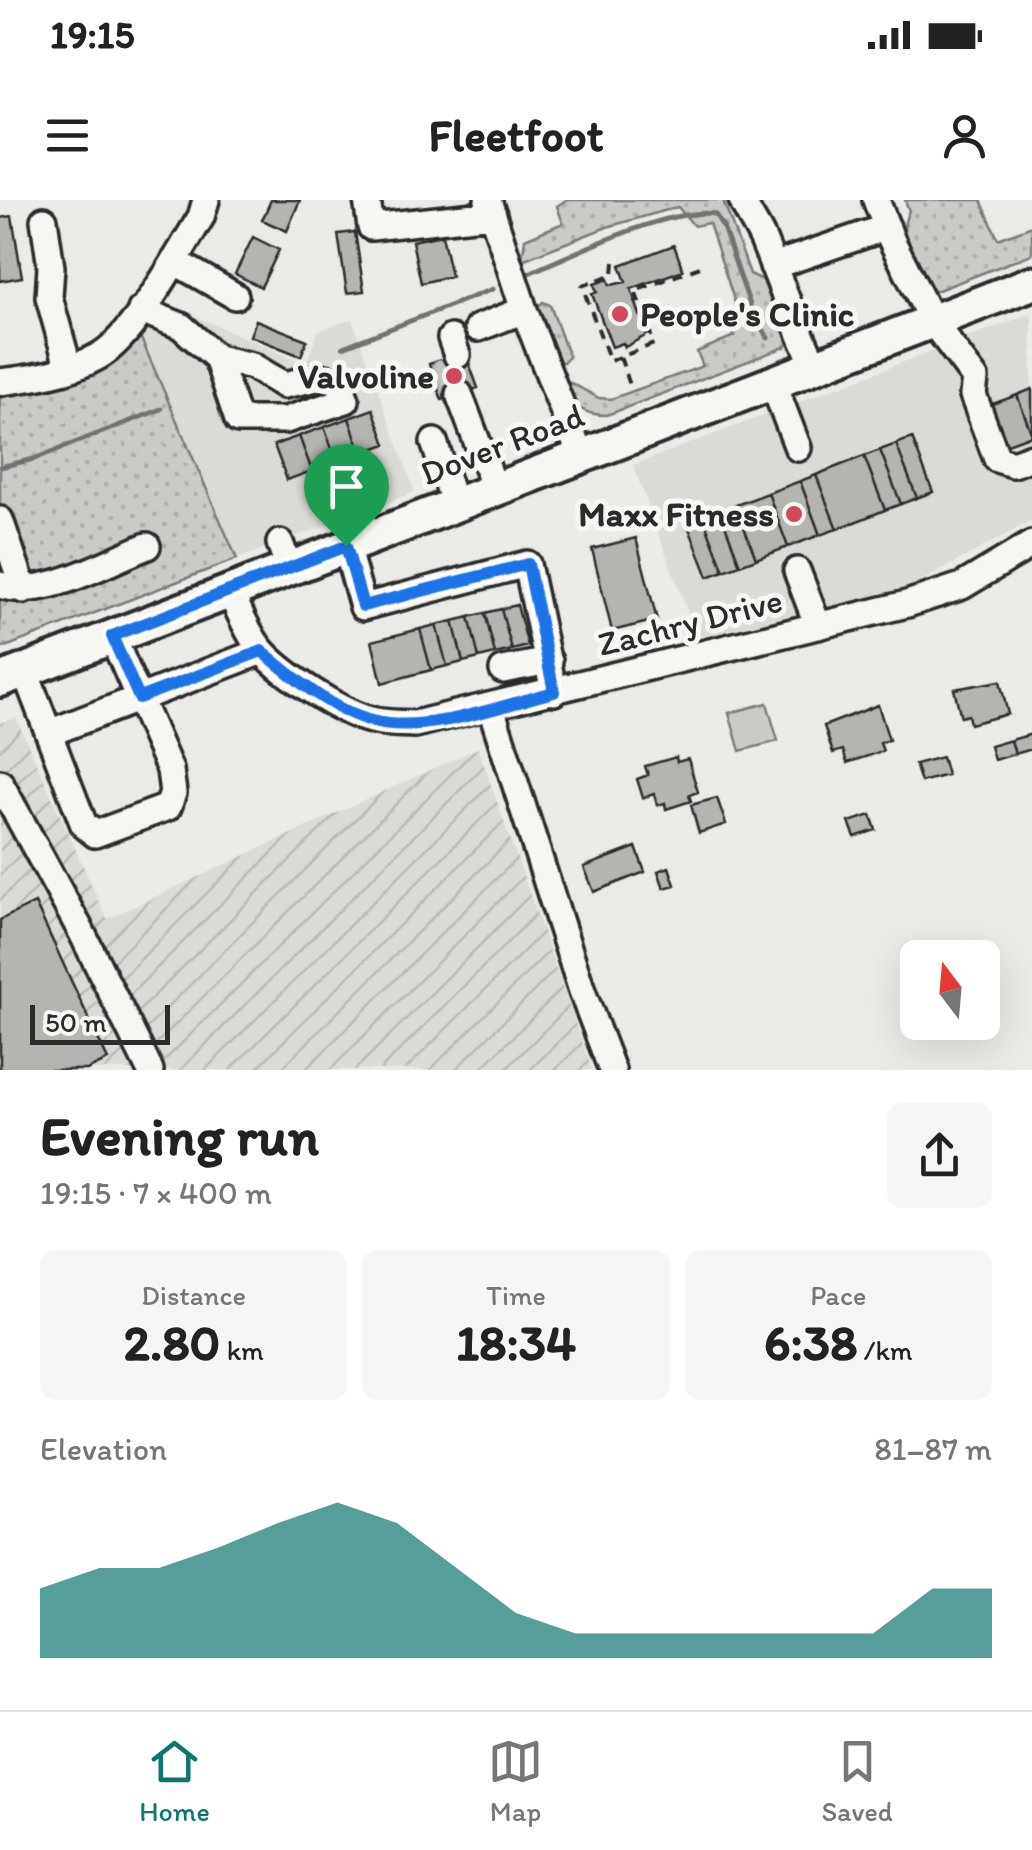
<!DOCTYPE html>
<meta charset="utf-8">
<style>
:root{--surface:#fff;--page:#f6f6f6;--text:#222;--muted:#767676;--line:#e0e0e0;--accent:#0f766e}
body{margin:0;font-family:Itim,sans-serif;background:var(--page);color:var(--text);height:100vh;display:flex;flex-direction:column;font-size:38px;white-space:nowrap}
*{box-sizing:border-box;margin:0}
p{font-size:32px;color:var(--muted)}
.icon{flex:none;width:55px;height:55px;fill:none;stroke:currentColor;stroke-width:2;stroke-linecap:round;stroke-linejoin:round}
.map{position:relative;height:870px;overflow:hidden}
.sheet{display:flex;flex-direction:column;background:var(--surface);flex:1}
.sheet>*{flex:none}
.needle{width:65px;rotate:344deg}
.tools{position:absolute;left:900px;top:740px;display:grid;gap:20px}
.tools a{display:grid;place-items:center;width:100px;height:100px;border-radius:15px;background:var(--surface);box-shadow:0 10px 40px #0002;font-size:50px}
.scale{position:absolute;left:30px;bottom:25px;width:140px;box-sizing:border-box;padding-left:10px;border:5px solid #2b2b2b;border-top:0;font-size:28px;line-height:35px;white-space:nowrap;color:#2b2b2b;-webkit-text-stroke:8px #f6f6f2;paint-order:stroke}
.pin{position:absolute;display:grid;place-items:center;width:85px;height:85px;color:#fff;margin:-102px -42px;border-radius:50% 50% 50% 0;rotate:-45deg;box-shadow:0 0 10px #0007}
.pin .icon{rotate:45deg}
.round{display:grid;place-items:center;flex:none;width:105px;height:105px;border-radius:15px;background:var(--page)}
.head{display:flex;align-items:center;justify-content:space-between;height:170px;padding:0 40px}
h1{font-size:55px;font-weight:700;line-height:75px}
.figures{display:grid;grid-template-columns:repeat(3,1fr);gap:15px;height:170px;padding:10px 40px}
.figures div{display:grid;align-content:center;border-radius:15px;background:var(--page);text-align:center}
.figures b{font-size:50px;font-weight:700}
.figures small{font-size:28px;font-weight:400}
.figures p{font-size:28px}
.chart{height:280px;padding:20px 40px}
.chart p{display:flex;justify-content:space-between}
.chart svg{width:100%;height:180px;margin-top:10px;fill:var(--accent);opacity:.7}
.status{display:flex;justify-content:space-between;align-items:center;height:70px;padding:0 50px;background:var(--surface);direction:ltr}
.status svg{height:28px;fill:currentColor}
header{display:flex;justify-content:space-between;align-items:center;height:130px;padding:0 40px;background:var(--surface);font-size:45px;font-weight:700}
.tab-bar{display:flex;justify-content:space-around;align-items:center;height:140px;border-top:2px solid var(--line);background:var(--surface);font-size:28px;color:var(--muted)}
.tab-bar a{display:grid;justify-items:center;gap:5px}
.tab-bar .on{color:var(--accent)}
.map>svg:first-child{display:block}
</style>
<div class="status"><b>19:15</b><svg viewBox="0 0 49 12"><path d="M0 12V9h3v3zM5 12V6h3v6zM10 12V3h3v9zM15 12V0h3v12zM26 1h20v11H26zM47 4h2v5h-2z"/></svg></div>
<header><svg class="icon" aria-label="menu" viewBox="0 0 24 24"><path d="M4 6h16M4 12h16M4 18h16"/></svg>Fleetfoot<svg class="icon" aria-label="person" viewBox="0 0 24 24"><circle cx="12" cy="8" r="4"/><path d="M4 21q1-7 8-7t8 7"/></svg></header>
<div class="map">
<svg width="1032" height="870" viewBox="0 0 1032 870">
<defs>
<pattern id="industrial-furrows" width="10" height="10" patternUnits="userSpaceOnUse" patternTransform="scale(2.5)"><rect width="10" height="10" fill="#dadad6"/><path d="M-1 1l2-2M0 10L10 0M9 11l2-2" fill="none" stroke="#bbbbb8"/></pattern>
<pattern id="grass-dots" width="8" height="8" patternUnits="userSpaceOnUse" patternTransform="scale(2.5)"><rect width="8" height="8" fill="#cacac7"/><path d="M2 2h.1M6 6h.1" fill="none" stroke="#aeaeab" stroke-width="1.8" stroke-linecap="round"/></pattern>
</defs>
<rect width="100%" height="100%" fill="#eaeae6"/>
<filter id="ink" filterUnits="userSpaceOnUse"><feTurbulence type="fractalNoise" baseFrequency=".01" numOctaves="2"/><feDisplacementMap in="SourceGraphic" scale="20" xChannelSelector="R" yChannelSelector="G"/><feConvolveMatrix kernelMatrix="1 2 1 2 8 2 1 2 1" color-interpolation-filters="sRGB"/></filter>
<g filter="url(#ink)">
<path fill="#dadad6" d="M162 102 306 164 318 131 352 119 415 292 237 359 139 134Z
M1032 113V320L909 388 697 437 633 265Z"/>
<path fill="url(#industrial-furrows)" d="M16 518 107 719 478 548 592 870H0V523Z"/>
<path fill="url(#grass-dots)" stroke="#7a7a79" stroke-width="2.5" d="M566 0H723L750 74 763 80 777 119 787 130 790 141 785 147 607 215C586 215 575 209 567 190L571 183 599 198 611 199 703 166 697 152 734 136 728 122 736 106 709 23 694 26 678 7 607 27 522 60 525 39 563 23 557 6Z
M905 0H981L998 39 1032 26V54L933 92C913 73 895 37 909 11Z
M543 102 550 105 569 157 562 163 554 161 535 109Z
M139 134 237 359 0 449V198L83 176Z"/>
<path fill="#cacac7" stroke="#7a7a79" stroke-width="2.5" d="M767 503 778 541 740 551 729 513Z"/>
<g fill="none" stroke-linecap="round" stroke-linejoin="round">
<path stroke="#727270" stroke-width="5" d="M529 73C574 54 669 7 715 14L723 27 751 108 768 138
M343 147 493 89
M0 267 34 259 161 209"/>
</g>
<path fill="#b4b4b1" stroke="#2b2b2b" stroke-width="2.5" d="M271 0H300L287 31 262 20Z
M12 16 22 77 0 81V18Z
M355 32 364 91 347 93 338 34Z
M442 35 451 76 421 83 412 41Z
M253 37 279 50 261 87 235 74Z
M674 45 683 70 631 89 647 135 625 147 623 143 612 147 592 94 597 92 594 84 608 79 610 85 626 82 620 65Z
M256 120 307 140 301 156 250 136Z
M465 152 478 188 442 200 429 164Z
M1032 189V235L1017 195Z
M1017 195 1032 235 1002 246 987 206Z
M373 209 386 244 361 253 349 218Z
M349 218 361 253 337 262 324 227Z
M324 227 337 262 312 271 299 236Z
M299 236 312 271 287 280 274 245Z
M912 238 933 292 917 298 896 244Z
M896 244 917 298 901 304 880 250Z
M880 250 901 304 885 310 864 256Z
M864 256 885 310 837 329 816 275Z
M816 275 837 329 820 335 800 281Z
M800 281 820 335 788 347 768 293Z
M768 293 788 347 756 359 736 305Z
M736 305 756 359 740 365 720 311Z
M720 311 740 365 724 371 703 317Z
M703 317 724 371 708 377 687 323Z
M636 338 657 420 612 431 592 349Z
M517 405 528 446 512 450 501 409Z
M501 409 512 450 495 454 485 413Z
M485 413 495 454 479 458 469 417Z
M469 417 479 458 463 462 453 421Z
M453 421 463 462 447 466 436 425Z
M436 425 447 466 431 470 420 429Z
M420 429 431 470 382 483 372 441Z
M1000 481 1008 514 970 524 968 515 961 517 954 489Z
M878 505 889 540 880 543 883 551 847 563 843 550 833 553 824 526Z
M1032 534V549L1015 554 1011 540Z
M1011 540 1015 554 994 560 990 546Z
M676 557 677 562 688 559 698 592 689 595 691 601 666 609 665 603 657 605 654 594 643 598 637 579 648 575 645 566Z
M942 557 947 575 921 582 915 564Z
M717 598 726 624 699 633 691 605Z
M871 615 876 630 855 637 849 622Z
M636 647 645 672 594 692 584 667Z
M669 667 675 685 664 688 658 671Z
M35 703 108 860 87 870H0V720Z"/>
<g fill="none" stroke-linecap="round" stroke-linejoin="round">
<path stroke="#c4c4c1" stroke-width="25" stroke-dasharray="25 12" stroke-linecap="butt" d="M445 158 459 194"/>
<defs>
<path id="minor" d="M367 0 371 27 493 14
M488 0 524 110 581 256
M742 0C749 17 758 27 764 42 781 84 795 125 815 166
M876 0 892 41 932 121 975 178 973 195 997 259 1013 264 1032 257
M44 20 51 67 49 97 69 169
M174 61 235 96
M773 66 887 27
M141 110 181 126 217 158 238 220H286L346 200 339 181 321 177 284 185 252 166 217 158
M478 128 524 110
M451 138 457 155
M0 182C33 178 69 173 99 156 135 135 178 54 201 17L206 0
M773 183 798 248
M459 194 495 289
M434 242 455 305
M360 313 368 338
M0 320 24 390
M280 343 289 368
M346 346 363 407 527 364 554 492
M797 371 818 426
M0 385C43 400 106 362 147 346
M230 391C238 409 246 429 258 446 277 471 344 516 376 521 388 524 402 523 415 524L907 404 962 386 1032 344
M24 469 84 625 95 634 168 607 173 593 170 570 112 436
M503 470 549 461
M491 508 583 794 612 870
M49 533 262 451
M0 583 81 731 150 870"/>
<path id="major" d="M0 480 1032 83"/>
</defs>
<use href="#minor" stroke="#2b2b2b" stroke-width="32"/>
<use href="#major" stroke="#2b2b2b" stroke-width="40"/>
<path stroke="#2b2b2b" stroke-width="4" stroke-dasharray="10 8" stroke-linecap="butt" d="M614 62 613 74 582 86 610 161 654 144 635 91 700 67
M620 157 630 185"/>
<use href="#minor" stroke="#f6f6f2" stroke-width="25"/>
<use href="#major" stroke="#f6f6f2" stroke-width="32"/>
</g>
</g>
<g fill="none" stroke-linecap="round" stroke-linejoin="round" filter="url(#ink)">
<defs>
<path id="route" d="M346 346 363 406 528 364 554 492C502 505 426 535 372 521 332 511 293 477 262 451L139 498 112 436Z"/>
</defs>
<use href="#route" stroke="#fff" stroke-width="20"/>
<use href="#route" stroke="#1a73e8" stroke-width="12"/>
</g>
<g fill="#d1495b" stroke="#f6f6f2" stroke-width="4">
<circle cx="620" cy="114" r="10"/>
<circle cx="454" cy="176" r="10"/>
<circle cx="794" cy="314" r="10"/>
</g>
<g text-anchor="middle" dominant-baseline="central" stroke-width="10" stroke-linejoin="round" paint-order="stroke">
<g font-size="35" font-weight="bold" fill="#2b2b2b" stroke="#f6f6f2" text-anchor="end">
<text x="640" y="114" text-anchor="start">People's Clinic</text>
<text x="434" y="176">Valvoline</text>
<text x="774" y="314">Maxx Fitness</text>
</g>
<g font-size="35" fill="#2b2b2b" stroke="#f6f6f2">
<text transform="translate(502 244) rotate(-21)">Dover Road</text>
<text transform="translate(690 422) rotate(-14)">Zachry Drive</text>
</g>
</g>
</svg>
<div class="tools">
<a><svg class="needle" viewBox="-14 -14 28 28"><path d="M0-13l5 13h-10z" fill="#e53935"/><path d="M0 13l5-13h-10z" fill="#767676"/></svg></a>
</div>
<div class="scale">50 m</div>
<div class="pin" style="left:346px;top:346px;background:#1e9e55"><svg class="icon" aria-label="arrive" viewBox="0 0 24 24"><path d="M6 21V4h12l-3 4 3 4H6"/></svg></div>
</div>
<section class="sheet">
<div class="head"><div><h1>Evening run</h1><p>19:15 · 7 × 400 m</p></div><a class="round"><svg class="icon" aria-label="share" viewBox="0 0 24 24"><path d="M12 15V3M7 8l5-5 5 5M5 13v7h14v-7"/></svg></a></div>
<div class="figures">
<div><p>Distance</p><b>2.80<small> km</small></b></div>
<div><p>Time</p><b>18:34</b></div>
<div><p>Pace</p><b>6:38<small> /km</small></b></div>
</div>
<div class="chart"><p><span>Elevation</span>81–87 m</p>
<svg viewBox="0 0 160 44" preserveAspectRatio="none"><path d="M0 44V27L10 22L20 22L30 17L40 11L50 6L60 11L70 22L80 33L90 38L100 38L110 38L120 38L130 38L140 38L150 27L160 27V44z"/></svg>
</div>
</section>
<nav class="tab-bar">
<a class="on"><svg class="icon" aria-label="home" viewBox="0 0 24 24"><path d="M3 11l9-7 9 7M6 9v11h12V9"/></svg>Home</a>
<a><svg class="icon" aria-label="map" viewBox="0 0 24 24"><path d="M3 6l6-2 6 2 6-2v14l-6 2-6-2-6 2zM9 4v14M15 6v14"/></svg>Map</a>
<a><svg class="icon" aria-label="saved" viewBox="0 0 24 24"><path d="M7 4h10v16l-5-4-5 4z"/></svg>Saved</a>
</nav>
